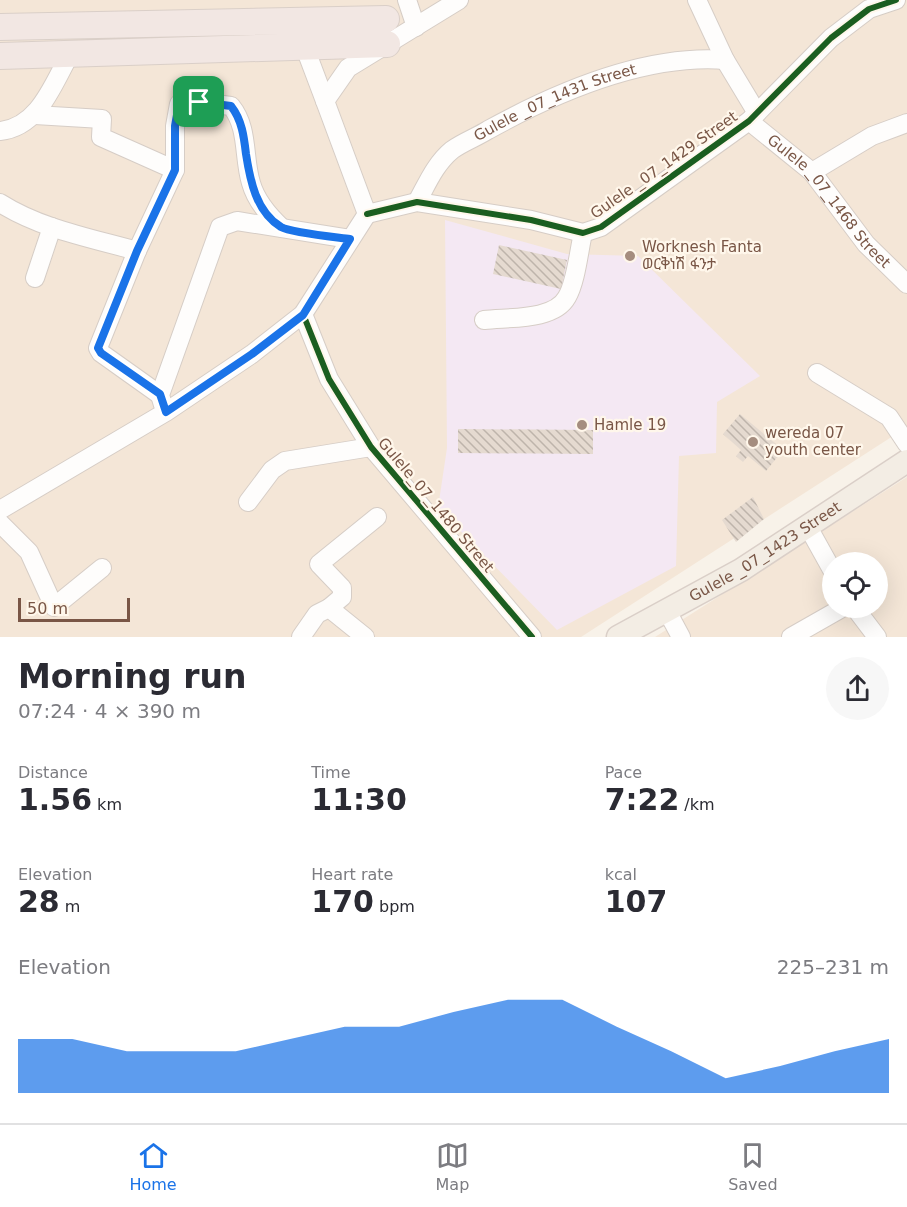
<!DOCTYPE html>
<meta charset="utf-8">
<style>
:root{--surface:#fff;--page:#f7f7f7;--text:#2b2b33;--muted:#7c7c81;--line:#e1e1e2;--accent:#1a73e8}
body{margin:0;font-family:"DejaVu Sans","Noto Sans Ethiopic",sans-serif;background:var(--page);color:var(--text);height:100vh;display:flex;flex-direction:column;font-size:22px;white-space:nowrap}
*{box-sizing:border-box;margin:0}
p{font-size:20px;color:var(--muted)}
.icon{flex:none;width:33px;height:33px;fill:none;stroke:currentColor;stroke-width:2;stroke-linecap:round;stroke-linejoin:round}
.map{position:relative;height:637px;overflow:hidden}
.drawer{display:flex;flex-direction:column;background:var(--surface);flex:1}
.drawer>*{flex:none}
.controls{position:absolute;left:822px;top:552px;display:grid;gap:12px}
.controls a{display:grid;place-items:center;width:66px;height:66px;border-radius:50%;background:var(--surface);box-shadow:0 6px 24px #0002;font-size:30px}
.scale{position:absolute;left:18px;bottom:15px;width:112px;box-sizing:border-box;padding-left:6px;border:3px solid #795646;border-top:0;font-size:16px;line-height:21px;white-space:nowrap;color:#795646;-webkit-text-stroke:4px #fff7eb;paint-order:stroke}
.pin{position:absolute;display:grid;place-items:center;width:51px;height:51px;color:#fff;margin:-26px;border-radius:12px;box-shadow:0 3px 9px #0006}
.round{display:grid;place-items:center;flex:none;width:63px;height:63px;border-radius:32px;background:var(--page)}
.head{display:flex;align-items:center;justify-content:space-between;height:102px;padding:0 18px}
h1{font-size:33px;font-weight:600;line-height:45px}
.stats{display:grid;grid-template-columns:repeat(3,1fr);gap:9px;height:102px;padding:6px 18px}
.stats div{display:grid;align-content:center}
.stats b{font-size:30px;font-weight:600}
.stats small{font-size:16px;font-weight:400}
.stats p{font-size:16px}
.chart{height:168px;padding:12px 18px}
.chart p{display:flex;justify-content:space-between}
.chart svg{width:100%;height:108px;margin-top:6px;fill:var(--accent);opacity:.7}
.tab-bar{display:flex;justify-content:space-around;align-items:center;height:84px;border-top:2px solid var(--line);background:var(--surface);font-size:16px;color:var(--muted)}
.tab-bar a{display:grid;justify-items:center;gap:3px}
.tab-bar .selected{color:var(--accent)}
.map>svg:first-child{display:block}
</style>
<div class="map">
<svg width="907" height="637" viewBox="0 0 907 637">
<defs>
<pattern id="building-back-hatch" width="6" height="6" patternUnits="userSpaceOnUse" patternTransform="scale(1.5)"><rect width="6" height="6" fill="#e5dad0"/><path d="M-1 5l2 2M0 0l6 6M5-1l2 2" fill="none" stroke="#beb4ab"/></pattern>
</defs>
<rect width="100%" height="100%" fill="#f8f2e9"/>
<path fill="#f4e6d7" fill-rule="evenodd" d="M0 0H907V427L581 637H0Z
M907 477V637H655ZM832 562H878V608H832Z"/>
<path fill="#f4e8f3" d="M445 220 567 254 638 256 760 376 717 402 716 453 679 456 676 566 557 630 438 508 447 448Z"/>
<path fill="url(#building-back-hatch)" d="M499 245 567 260 561 289 493 274Z
M740 414 783 450 766 471 748 456 743 462 736 456 741 450 723 434Z
M458 429 593 430V454L458 453Z
M753 497 764 519 736 542 722 520Z"/>
<g fill="none" stroke-linecap="round" stroke-linejoin="round">
<defs>
<g id="minor">
<path d="M407 0 416 27"/>
<path d="M697 0 725 60 757 113"/>
<path d="M305 48 325 101"/>
<path d="M35 115 102 119 101 137 175 170"/>
<path id="s1" d="M749 121 812 172 866 244 907 284"/>
<path d="M0 131C39 127 53 84 70 54"/>
<path d="M812 172 872 136 907 123"/>
<path id="s2" d="M417 202C427 184 435 164 452 150 463 142 477 137 488 130 557 92 646 54 725 60"/>
<path d="M0 203C41 229 91 238 137 251"/>
<path d="M367 214 417 202 531 220 583 233 601 227 749 121 831 38 869 9 896 0"/>
<path d="M367 214 325 101 348 68 459 0"/>
<path d="M35 278 52 227"/>
<path d="M303 314 329 379 371 447 532 637"/>
<path d="M484 320C508 317 554 321 567 297 576 282 579 250 583 233"/>
<path d="M817 373 889 417 907 444"/>
<path d="M160 395 101 353 98 348 137 251 175 170V126L179 104 199 102 231 106C249 128 243 157 251 183 256 201 268 215 282 228"/>
<path d="M163 405 160 395 220 227 237 221 350 239"/>
<path d="M248 502 272 470 285 461 371 447"/>
<path d="M0 510 166 412 252 354 303 314 367 214"/>
<path d="M0 523 29 552 54 607 102 568"/>
<path d="M807 525 832 570"/>
<path d="M329 608 342 597V588L319 564 377 517"/>
<path d="M855 608 877 637"/>
<path d="M667 611 681 637"/>
<path d="M301 637 317 614 329 608 365 637"/>
<path d="M791 637 842 608"/>
</g>
<g id="major">
<path id="s3" d="M618 637 741 570 907 461"/>
</g>
<path id="highway" d="M0 27 386 19
M0 56 387 44"/>
</defs>
<use href="#minor" stroke="#d6cdc6" stroke-width="20"/>
<use href="#major" stroke="#dacfc8" stroke-width="25"/>
<use href="#highway" stroke="#dacfc8" stroke-width="28"/>
<use href="#minor" stroke="#fefdfc" stroke-width="18"/>
<use href="#major" stroke="#f3ede4" stroke-width="22"/>
<use href="#highway" stroke="#f2e7e3" stroke-width="26"/>
<defs>
<path id="cycleway" d="M367 214 417 202 531 220 583 233 601 227 749 121 831 38 869 9 896 0
M303 314 329 379 371 447 532 637
M160 395 101 353 98 348 137 251 175 170V126L179 104 199 102 231 106C249 128 243 157 251 183 256 201 268 215 282 228"/>
</defs>
<use href="#cycleway" stroke="#fff7eb" stroke-width="10"/>
<use href="#cycleway" stroke="#1b5e20" stroke-width="6"/>
</g>
<g fill="none" stroke-linecap="round" stroke-linejoin="round">
<defs>
<path id="route" d="M199 102 231 106C242 120 244 137 246 154 250 180 256 212 281 227 292 233 335 237 350 239L303 315 252 354 166 412 160 394 101 353 98 348 137 251 175 170V126L179 104Z"/>
</defs>
<use href="#route" stroke="#fff" stroke-width="12"/>
<use href="#route" stroke="#1a73e8" stroke-width="8"/>
</g>
<g fill="#a58d7f" stroke="#fff7eb" stroke-width="2">
<circle cx="630" cy="256" r="6"/>
<circle cx="582" cy="425" r="6"/>
<circle cx="753" cy="442" r="6"/>
</g>
<g text-anchor="middle" dominant-baseline="central" stroke-width="4.5" stroke-linejoin="round" paint-order="stroke">
<g font-size="15" fill="#795646" stroke="#fff7eb">
<text stroke="none"><textPath href="#s2" startOffset="177">Gulele _07_1431 Street</textPath></text>
<text transform="translate(664 165) rotate(-35)">Gulele _07_1429 Street</text>
<text stroke="none"><textPath href="#s1" startOffset="114">Gulele _07_1468 Street</textPath></text>
<text transform="translate(436 505) rotate(50)">Gulele_07_1480 Street</text>
<text stroke="none"><textPath href="#s3" startOffset="170">Gulele _07_1423 Street</textPath></text>
</g>
<g font-size="15" fill="#795646" stroke="#fff7eb" text-anchor="start">
<text x="642" y="247">Worknesh Fanta<tspan x="642" dy="17">ወርቅነሽ ፋንታ</tspan></text>
<text x="594" y="425">Hamle 19</text>
<text x="765" y="433">wereda 07<tspan x="765" dy="17">youth center</tspan></text>
</g>
</g>
</svg>
<div class="controls">
<a><svg class="icon" aria-label="locate" viewBox="0 0 24 24"><circle cx="12" cy="12" r="6"/><path d="M12 2v4M12 18v4M2 12h4M18 12h4"/></svg></a>
</div>
<div class="scale">50 m</div>
<div class="pin" style="left:199px;top:102px;background:#1e9e55"><svg class="icon" aria-label="arrive" viewBox="0 0 24 24"><path d="M6 21V4h12l-3 4 3 4H6"/></svg></div>
</div>
<section class="drawer">
<div class="head"><div><h1>Morning run</h1><p>07:24 · 4 × 390 m</p></div><a class="round"><svg class="icon" aria-label="share" viewBox="0 0 24 24"><path d="M12 15V3M7 8l5-5 5 5M5 13v7h14v-7"/></svg></a></div>
<div class="stats">
<div><p>Distance</p><b>1.56<small> km</small></b></div>
<div><p>Time</p><b>11:30</b></div>
<div><p>Pace</p><b>7:22<small> /km</small></b></div>
</div>
<div class="stats">
<div><p>Elevation</p><b>28<small> m</small></b></div>
<div><p>Heart rate</p><b>170<small> bpm</small></b></div>
<div><p>kcal</p><b>107</b></div>
</div>
<div class="chart"><p><span>Elevation</span>225–231 m</p>
<svg viewBox="0 0 160 44" preserveAspectRatio="none"><path d="M0 44V22L10 22L20 27L30 27L40 27L50 22L60 17L70 17L80 11L90 6L100 6L110 17L120 27L130 38L140 33L150 27L160 22V44z"/></svg>
</div>
</section>
<nav class="tab-bar">
<a class="selected"><svg class="icon" aria-label="home" viewBox="0 0 24 24"><path d="M3 11l9-7 9 7M6 9v11h12V9"/></svg>Home</a>
<a><svg class="icon" aria-label="map" viewBox="0 0 24 24"><path d="M3 6l6-2 6 2 6-2v14l-6 2-6-2-6 2zM9 4v14M15 6v14"/></svg>Map</a>
<a><svg class="icon" aria-label="saved" viewBox="0 0 24 24"><path d="M7 4h10v16l-5-4-5 4z"/></svg>Saved</a>
</nav>
